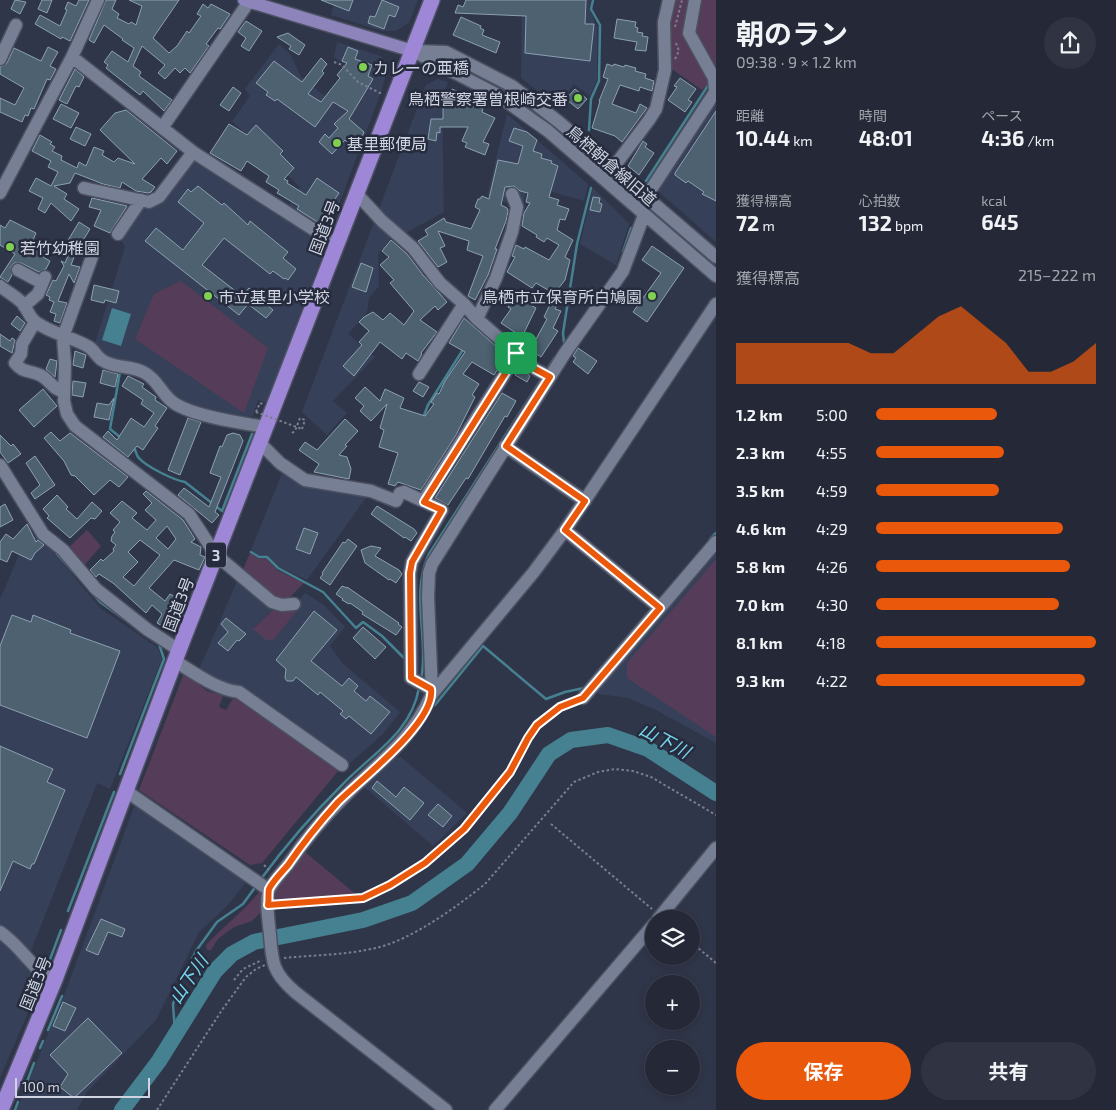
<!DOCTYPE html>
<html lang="ja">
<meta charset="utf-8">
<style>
:root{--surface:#242837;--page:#303442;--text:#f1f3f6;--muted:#a3a6ad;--line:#414452;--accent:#ea580c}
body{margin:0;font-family:"Exo 2","Noto Sans JP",sans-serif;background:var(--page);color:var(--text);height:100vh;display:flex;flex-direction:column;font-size:19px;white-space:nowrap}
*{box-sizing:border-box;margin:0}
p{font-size:16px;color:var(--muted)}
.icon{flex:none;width:28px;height:28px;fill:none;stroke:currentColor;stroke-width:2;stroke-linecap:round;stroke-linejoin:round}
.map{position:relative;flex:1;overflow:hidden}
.details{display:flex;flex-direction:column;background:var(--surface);width:400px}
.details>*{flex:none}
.controls{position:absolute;left:645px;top:910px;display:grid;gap:10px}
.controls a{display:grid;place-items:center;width:55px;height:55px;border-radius:50%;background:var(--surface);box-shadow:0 2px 8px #0003,0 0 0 1px var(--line);font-size:25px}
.scale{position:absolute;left:15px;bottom:12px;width:135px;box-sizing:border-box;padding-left:5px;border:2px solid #d0d5e1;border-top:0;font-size:14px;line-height:18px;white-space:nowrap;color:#d0d5e1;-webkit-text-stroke:4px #262c3e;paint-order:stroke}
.pin{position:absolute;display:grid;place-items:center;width:42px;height:42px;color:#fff;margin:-21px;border-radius:10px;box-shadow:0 2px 8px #0006}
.round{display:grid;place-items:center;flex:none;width:52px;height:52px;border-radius:26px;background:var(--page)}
.headline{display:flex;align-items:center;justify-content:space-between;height:85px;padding:0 20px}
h1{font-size:28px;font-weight:700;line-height:38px}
.metrics{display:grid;grid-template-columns:repeat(3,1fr);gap:8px;height:85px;padding:5px 20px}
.metrics div{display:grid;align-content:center}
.metrics b{font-size:21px;font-weight:700}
.metrics small{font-size:14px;font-weight:400}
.metrics p{font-size:14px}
.chart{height:140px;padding:10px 20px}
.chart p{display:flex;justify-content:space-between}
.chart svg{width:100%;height:90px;margin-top:5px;fill:var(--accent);opacity:.7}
.primary-button{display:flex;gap:10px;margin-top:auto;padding:10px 20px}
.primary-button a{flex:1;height:58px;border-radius:30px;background:var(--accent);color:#fff;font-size:20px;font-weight:700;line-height:58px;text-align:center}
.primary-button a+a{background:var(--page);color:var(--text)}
ul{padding:0 20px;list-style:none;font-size:16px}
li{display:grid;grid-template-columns:80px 60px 1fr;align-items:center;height:38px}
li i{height:12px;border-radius:6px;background:var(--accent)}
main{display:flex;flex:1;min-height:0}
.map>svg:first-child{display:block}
</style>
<main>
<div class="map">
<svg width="716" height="1110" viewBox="0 0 716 1110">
<rect width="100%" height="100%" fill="#303649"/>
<path fill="#374059" d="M335 0H418L409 23 395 31H382L331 15Z
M522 0H590L589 8 597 27V80L590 96 574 84 557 106 521 78Z
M337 42 381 56 388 67 381 92 328 234 287 209 300 187 232 121 250 96 245 89 279 44 290 54 301 77 338 107 356 78 347 66 334 57Z
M438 79 448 82 442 98 444 212 402 235 396 232 378 254 379 286 369 298 367 312 348 334 375 357 333 401 347 413 327 435 302 412 426 85Z
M716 97V242L657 190Z
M507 114 588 184 584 201 528 185 522 209 487 196Z
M194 157 327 243 267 403 258 400 253 416 239 418 178 400 167 390 104 358 94 346 125 247 119 237 133 217Z
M593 188 629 224 616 265 580 244Z
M283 471 368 495 307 580 279 567 268 556H259L251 550Z
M37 532 100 608 158 648 162 659 110 789 97 783 29 956 41 982 0 1078V599L22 548 34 538Z
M716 550V743L656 710 628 698 599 694 597 690Z
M241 572 275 608 253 629 293 608 305 593 324 605 345 627 330 646 343 664 400 712 384 733 348 765 199 670Z
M401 757 467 813 433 846 362 785 392 759Z
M136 802 248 880 226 907 199 932 156 1020 87 1092 77 1110H17L66 990Z"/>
<path fill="#553c58" d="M673 0H716V79H713L702 90 669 67 668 24Z
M181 281 268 348 244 413 135 339 154 294Z
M87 530 101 546 81 569 66 550Z
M250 553 259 559H267L277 570 304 583 285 602 276 601 242 572Z
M716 559V737L627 678V663Z
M275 608H293L296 612 274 639 267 641 253 629Z
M184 673 207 691 223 696 219 707 226 710 232 700 240 697 339 770 262 863 250 865 139 790Z
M304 851 358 896 276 901 274 899 276 890Z
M260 891 264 895 262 911 252 921 234 927 218 939 211 950H207L206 945C224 926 244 911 260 891Z"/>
<path fill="#458190" d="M112 308 131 314 121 346 102 340Z"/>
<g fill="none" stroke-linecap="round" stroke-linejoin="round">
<path stroke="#458190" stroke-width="2.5" d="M589 130 591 99 599 81 600 25 591 9 593 0
M646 181 709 84
M623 252 631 228
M564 343 563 333 577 244 591 188
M546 371 555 357
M120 372 110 429 120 437
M423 418 428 405 464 348
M133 447C136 450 136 454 138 457 146 467 174 480 185 482L222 511 252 434
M710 539 716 533
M251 552 259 557H267L278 568 323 592 356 628 363 622 382 636 404 658
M57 554 76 575
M93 594 100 602 128 622
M421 680C429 638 410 594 429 554L542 378
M435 705 483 646 546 699 565 692 584 688
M120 774 164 659 159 644
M261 879C285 846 314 813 343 784 373 753 411 733 419 688
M68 911 114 792
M18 957 28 967
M46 970 61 930
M48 1030 62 996
M175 1032 173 1004 183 977 196 951 217 922 243 904 256 886
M40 1048 43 1041
M25 1087 34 1063
M15 1110 18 1102"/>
<path stroke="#458190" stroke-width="16" d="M122 1110 159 1061 215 971 232 954 254 942 363 920 412 903 467 864 510 813 549 754 571 740 608 735 648 749 716 793"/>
</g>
<path fill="#4d6170" stroke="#8ca1b2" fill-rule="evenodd" d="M15 0 26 2 20 14 11 9Z
M42 0H52L47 13 38 9Z
M79 0H89L70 41 62 37 61 39 35 24 40 15 60 26 67 10 65 9 68 2 76 6Z
M106 0H116L112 9 119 14 117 18 129 24 131 22 136 25 142 6 129 0H179L153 38 169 53 177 46 187 31 189 33 201 16 197 14 203 4 208 8 211 4 230 14 220 29 218 28 206 44 209 46 190 73 185 68 180 73 175 68 165 79 158 73 165 65 142 46 133 66 141 72 139 76 172 100 164 111 143 91 140 95 106 68 108 65 104 62 112 51 128 62 134 48 122 40 123 39 104 25 94 43 89 40Z
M321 0H353L349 11Z
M382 0 399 7 395 17 389 15 384 29 368 23 370 16 375 17Z
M466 0H586L585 24H594L590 61 525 53 526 16 455 13 458 5 463 7Z
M461 17 481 26 480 28 484 30 482 35 500 42 496 53 453 35Z
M617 19 636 22 635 27 638 28 637 32 643 33 642 36 648 37 646 51 635 50 637 42 614 38Z
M246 21 262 31 249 51 241 46 246 38 238 32Z
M288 33 305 45 299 55 289 49 291 46 277 37Z
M48 47 58 52 50 66 56 69 50 80 47 79 34 109 31 108 28 116 25 115 22 122 0 112V98L15 105 24 88 0 74V67L7 63 14 48 41 61Z
M348 47 358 51 355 59 372 65 368 76 373 79 349 119 364 132 357 150 345 140 332 154 319 142 325 134 329 138 338 128 334 124 348 111 333 102 315 127 277 99 275 101 266 95 268 92 256 83 274 61 302 82 321 58 327 64 322 71 324 73 308 94 321 102 340 78 337 75 347 63 342 61Z
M607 64 613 66 614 64 624 67 625 65 636 68 635 71 646 74 645 78 654 81 652 91 640 87 639 91 620 85 612 104 636 113 640 104 647 108 622 142 615 136 592 128 600 101H599L608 79 603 77Z
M75 69 84 77 79 87 76 86 67 104 59 100Z
M680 78 696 89 688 100 692 102 685 112 668 100 677 87 674 86Z
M233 87 241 93 229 111 220 105Z
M452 89 481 102 479 107 483 109 482 112 495 118 483 142 489 144 485 155 465 147 467 143 462 141 468 127H440V133L437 132 436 141 428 139 431 119H443V102H446V99H449Z
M575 89 587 99 578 109 566 99Z
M61 104 79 113 71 128 53 119Z
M126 110 177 151 167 164 161 158 142 179 155 187 151 192 148 193 136 191 122 182 120 188 103 184 75 173 70 183 54 186 67 194 64 199 79 209 71 221 51 203 45 213 38 209 43 198 29 191 36 178 51 186 58 172 48 167 51 161 32 151 40 135 52 142 50 144 55 147 52 151 62 156 61 160 77 168 79 162 86 166 94 147 104 151 102 155 114 162 118 158 135 164 100 130 115 113Z
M716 111V201L702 194 704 192 688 181 686 183 675 175V173Z
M229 124 247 135 256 125 283 151 280 154 294 168 284 179 288 181 287 183 306 195 317 178 339 193 319 223 297 209 299 206 277 193 279 190 266 182 269 176 247 161 241 171 210 153Z
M76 127 91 134 85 146 70 139Z
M514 128 527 132 537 140 533 151 542 154 541 158 552 161 551 163 558 166 549 197 559 200 557 205 569 209 565 220 560 219 557 230 573 240 565 257 570 260 565 280 558 289 564 292 555 309 561 311 553 328 558 331 541 357 530 350 547 319 544 317 553 298 548 296V290L536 283 532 288 507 272 515 257 512 256 516 245 524 249 525 247 549 260 559 245 547 238 544 242 536 237 537 235 522 226 524 213 530 203 526 202 528 193 520 191 514 186 505 187 501 205 507 208 508 211 506 221 495 249H497L488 275 475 300 468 296 483 256 467 250 469 241 438 231 445 246 440 248 447 262 438 267 418 241 428 235 425 230 444 218 446 222 471 229 480 210 475 207 478 199H480L482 196 489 199 498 160 518 164 523 146 509 141Z
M643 141 647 144 645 147 654 153 639 175 628 166Z
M198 186 222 205 224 203 248 225 250 221 288 252 283 258 296 269 288 280 285 278 284 279 273 271 270 274 224 238 202 265 242 296 249 288 268 303 267 305 273 310 266 318 248 304 239 315 145 241 156 228 183 250 204 223 178 202 188 189 191 192Z
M593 197 600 198 599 203 602 204 600 212 590 210Z
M92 198 127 206 110 233 94 226 101 210 89 207Z
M10 220 36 233 33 240 48 248 43 257 50 261 46 269 39 272 21 263H14L11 267 12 275 8 282 0 277 15 254 0 245V225L5 228Z
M79 222 90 229 76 252 71 265 80 267 74 283 69 274 58 301 67 303 60 323 54 321 56 314 50 312 54 302 49 300 50 297 46 295 53 280 56 281 64 266 61 261 65 263 70 251 64 247Z
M391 240 407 254 423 275 447 302 438 310 435 306 420 320 437 332 421 353 422 354 418 361 406 353 402 359 380 342 354 376 343 366 362 345 359 342 369 331 359 322 364 317 373 312 383 320 390 313 404 325 414 311 390 283 394 280 380 265 389 257 382 251Z
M652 246 684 268 647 322 633 312 661 273 642 260Z
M361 263 373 268 366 292 352 287Z
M94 285 119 291 116 303 105 300 104 303 91 300Z
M502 289 536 308 522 337 501 323 511 309 508 307 509 305 497 298Z
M17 316 25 323 20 331 11 324Z
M464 318 505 354 498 362 501 364 494 375 472 362 463 374 479 384 472 395 475 397 456 435 421 490 398 482 395 486 388 484 398 453 379 447 384 430 380 428 387 404 371 421 360 411 364 406 355 398 365 387 380 401 385 389 404 398 400 408 425 416 434 404 431 402 437 393 439 394 445 381 465 352 449 343Z
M0 334 10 341 12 338 15 340 12 353 0 346Z
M578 348 597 361 588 374 573 362 576 358 573 356Z
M75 351 86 355 83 368 73 365Z
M50 359 57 361 55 377 46 369Z
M519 368H521L530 376 527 382 515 375Z
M103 370 118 374 115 387 100 383Z
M128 376 144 384 142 387 156 397 155 400 167 408 155 426 158 428 143 450 137 446 128 457 103 437 108 431 117 440 131 418 144 427 154 413 141 404 143 400 122 386Z
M73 381 86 383 83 397 72 395Z
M419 382 429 387 423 397 413 391Z
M43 389 57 406 34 427 19 410Z
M502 393 516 401 507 417 505 416 468 479 466 478 448 505 435 498Z
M114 398 109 420 94 417 97 403 109 405Z
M188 418 201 422 180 475 168 470Z
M345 419 358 431 345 445 347 446 339 455 347 457 351 469 349 479 314 472 319 464 299 450 305 442 317 450Z
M51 432 60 441 70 433 128 477 119 487 110 480 94 495 75 476 71 475 64 461 44 438Z
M233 433 240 435 243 441 215 512 219 515 212 523 178 495 184 488 209 507 221 477 210 473 220 446 222 447 227 435Z
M0 435 11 446 13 444 21 454 8 463 0 452Z
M35 456 55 485 35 499 31 493 40 485 26 463Z
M146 491 183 520 195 539 191 542 201 547 200 555 205 557 199 570 174 560 149 588 165 601 170 594 181 600 179 603 186 607 176 623 179 625 175 633 157 623 162 614 152 605 146 613 113 583 99 574 96 577 90 570 101 559 103 561 114 551 113 549 116 545 111 541 112 536 115 532 113 530 120 522 110 513 122 501 137 513 132 518 147 530 156 520 145 510 152 503 143 494ZM167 526 176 539 168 549 156 538ZM140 540 160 555 134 586 123 577 138 562 128 552Z
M57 495 68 507 66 509 77 519 92 502 102 511 95 519 91 518 70 538 47 518 49 516 43 509Z
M5 504 13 520 0 527V507Z
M377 506 414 529 417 533 411 541 405 537 404 538 371 514Z
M27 524 36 542 38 540 44 545 35 553 31 560 12 551 7 562 0 559V542L6 534 13 539Z
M304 528 318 533 310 554 296 549Z
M348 539 357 546 330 585 320 578 323 574 322 573 343 542 345 543Z
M371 546 381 548 375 556 399 570 402 574 396 583 390 579 389 580 365 563 361 550Z
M342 586 347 588V587L399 623 398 624 402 627 396 635 362 614 363 612 350 603 349 604 342 600 343 599 336 594Z
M314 611 337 630 311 661 342 686 349 678 358 686 354 691 366 701 370 696 390 712 371 734 349 716 346 719 340 714 343 711 320 692 318 695 296 677 293 681H287L285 678 286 669 276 660Z
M12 615 31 622 33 615 71 630 70 633 120 651 87 738 0 705V646Z
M226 618 246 634 239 641 237 640 228 651 218 643 228 632 221 624Z
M363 627 386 647 375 659 353 638Z
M0 746 53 769 47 782 65 790 34 864H32L30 869 13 861 0 891Z
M377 781 396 797 404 787 424 803 410 820 372 788Z
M438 804 452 816 443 827 428 815Z
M101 919 125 929 122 937 108 932 98 955 86 950Z
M63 1002 76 1008 65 1031 53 1026Z
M88 1018 122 1053 74 1098 60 1087 68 1074 50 1055Z"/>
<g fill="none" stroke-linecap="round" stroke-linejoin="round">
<defs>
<path id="minor" d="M413 51 496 94 548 131 716 276
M415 51 446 52 512 86 559 122 716 257
M72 57 193 152 336 244
M0 59 16 25
M162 128 250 0
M613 168 649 120 656 109 665 70 664 22 669 0
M84 188 149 202 159 197 193 152
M0 193 72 57 98 0
M356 193 382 221 413 248 440 283 464 304 477 319 516 353 515 358 423 501
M646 197 715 92 714 78 689 33 695 0
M118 234 141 200
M93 254 63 337 65 364 64 401 67 414 75 426 189 514 216 555 272 602 282 605 294 604
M18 270 42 283
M0 286C7 292 19 298 24 305 28 311 30 319 37 323 53 334 72 337 89 347 94 350 97 357 102 360 114 369 132 365 145 373 158 380 162 395 174 403 193 416 241 423 265 427
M24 306 38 294 45 277
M477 319 496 278 512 232 517 207 512 194
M35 322 22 344 21 354 15 363C23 373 29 370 40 375 49 379 53 390 63 391
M516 353 535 369 550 377
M419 374 464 304
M260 443 280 463 305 480 371 491 396 501 400 493 404 492 442 510 412 562 410 573 411 678 431 689
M505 446 585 501
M0 465 43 534 63 550 96 589 148 630 179 650
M565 530 660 608
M175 661C193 672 217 690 239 692L342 765
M432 694 428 597 429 573 432 564 565 353 623 271 644 215
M583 698 716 542
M126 791 269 890
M658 919 716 848
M0 932C21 946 32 969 54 982
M446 1110 295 992C273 973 272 963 270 935 269 924 265 900 269 890 272 882 285 869 290 862 306 838 326 815 346 795 381 760 411 741 432 694L533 573 565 530 716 304
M495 1110 654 924"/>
<path id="major" d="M244 0 413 51"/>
<path id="highway" d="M1 1110 54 982 179 650 432 0"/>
</defs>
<use href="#minor" stroke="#4c5161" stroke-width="15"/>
<use href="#major" stroke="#4c5161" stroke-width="15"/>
<use href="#highway" stroke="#4c5161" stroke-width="18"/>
<path stroke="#7a7f8f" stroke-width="2" stroke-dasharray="2.5 2.5" stroke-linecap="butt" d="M675 27 682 0
M675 59 679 51 676 43
M334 62 342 65 358 82 382 94
M256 412 260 403 263 404
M292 433 295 431 300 418 305 420 302 429
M551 824 652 909
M264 865 269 870
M278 904 363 898 390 885 425 863 464 829 510 772 528 738 537 725 560 707 574 702
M691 942 716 963
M284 958C314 955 346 955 376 948 413 939 455 908 485 884L574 782 598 772 615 769 633 771 651 777 716 815
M234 980 243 969 262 960
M157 1110 222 1010 246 977 256 969 265 965"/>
<use href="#minor" stroke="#777f95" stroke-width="12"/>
<use href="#major" stroke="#8e84bc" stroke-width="12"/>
<use href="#highway" stroke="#9d87d6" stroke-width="15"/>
<path stroke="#7a7f8f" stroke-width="2" stroke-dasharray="2.5 2.5" stroke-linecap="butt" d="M256 412 302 429"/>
</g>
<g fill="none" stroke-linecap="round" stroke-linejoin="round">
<defs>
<path id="route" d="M516 353 535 369 550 377 506 446 585 501 565 530 660 608 583 698 560 707 537 725 528 738 510 772 464 829 425 863 390 885 363 898 268 905C269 900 268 893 269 889 273 881 282 872 288 865 303 843 320 822 338 802 360 780 436 722 431 689L411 678 410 573 412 562 442 510 424 502 515 358Z"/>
</defs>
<use href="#route" stroke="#fff" stroke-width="10"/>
<use href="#route" stroke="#ea580c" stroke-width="6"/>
</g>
<g fill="#80d051" stroke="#262c3e" stroke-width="2">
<circle cx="363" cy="67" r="5"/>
<circle cx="578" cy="98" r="5"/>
<circle cx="337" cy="143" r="5"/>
<circle cx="10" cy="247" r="5"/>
<circle cx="208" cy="296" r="5"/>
<circle cx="652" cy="296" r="5"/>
</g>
<g text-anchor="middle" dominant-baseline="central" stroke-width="5" stroke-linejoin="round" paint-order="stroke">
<rect fill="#262c3e" stroke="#9da2b0" stroke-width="1" x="206" y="542.5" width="20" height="25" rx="4"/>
<g font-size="15" font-weight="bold" fill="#d0d5e1">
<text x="216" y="555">3</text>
</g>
<g font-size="16" fill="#d0d5e1" stroke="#262c3e" text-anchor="start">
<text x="373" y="67">カレーの亜橋</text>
<text x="568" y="98" text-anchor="end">鳥栖警察署曽根崎交番</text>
<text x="347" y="143">基里郵便局</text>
<text x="20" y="247">若竹幼稚園</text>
<text x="218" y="296">市立基里小学校</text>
<text x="642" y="296" text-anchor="end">鳥栖市立保育所白鳩園</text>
</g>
<g font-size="16" fill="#d0d5e1" stroke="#262c3e">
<text transform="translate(612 165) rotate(41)">鳥栖朝倉線旧道</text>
<text transform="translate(324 227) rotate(-69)">国道3号</text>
<text transform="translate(178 604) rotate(-69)">国道3号</text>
<text transform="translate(35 983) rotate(-68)">国道3号</text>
</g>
<g font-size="18" font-style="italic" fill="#76d6ee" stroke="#262c3e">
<text transform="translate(665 740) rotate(28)">山下川</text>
<text transform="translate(188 979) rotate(-56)">山下川</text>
</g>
</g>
</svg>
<div class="controls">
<a><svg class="icon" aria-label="layers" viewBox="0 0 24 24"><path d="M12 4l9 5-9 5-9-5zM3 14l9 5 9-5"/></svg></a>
<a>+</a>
<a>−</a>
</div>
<div class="scale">100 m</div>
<div class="pin" style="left:516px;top:353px;background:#1e9e55"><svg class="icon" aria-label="arrive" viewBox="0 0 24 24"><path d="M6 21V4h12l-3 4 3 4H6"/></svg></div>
</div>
<section class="details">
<div class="headline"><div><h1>朝のラン</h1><p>09:38 · 9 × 1.2 km</p></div><a class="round"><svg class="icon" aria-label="share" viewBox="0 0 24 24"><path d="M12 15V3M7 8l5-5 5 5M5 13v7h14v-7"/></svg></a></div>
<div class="metrics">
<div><p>距離</p><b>10.44<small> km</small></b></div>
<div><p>時間</p><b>48:01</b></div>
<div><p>ペース</p><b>4:36<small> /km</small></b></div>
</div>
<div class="metrics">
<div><p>獲得標高</p><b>72<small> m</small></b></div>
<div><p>心拍数</p><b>132<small> bpm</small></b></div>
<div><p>kcal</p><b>645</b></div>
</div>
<div class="chart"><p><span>獲得標高</span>215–222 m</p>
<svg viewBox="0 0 160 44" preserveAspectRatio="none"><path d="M0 44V24L10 24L20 24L30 24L40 24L50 24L60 29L70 29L80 20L90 11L100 6L110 15L120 24L130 38L140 38L150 33L160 24V44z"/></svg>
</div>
<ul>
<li><b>1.2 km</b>5:00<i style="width:55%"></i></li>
<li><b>2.3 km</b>4:55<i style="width:58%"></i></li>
<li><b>3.5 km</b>4:59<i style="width:56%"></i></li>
<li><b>4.6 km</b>4:29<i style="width:85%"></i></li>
<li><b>5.8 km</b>4:26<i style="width:88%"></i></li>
<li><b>7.0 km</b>4:30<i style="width:83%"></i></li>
<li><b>8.1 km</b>4:18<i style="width:100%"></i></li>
<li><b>9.3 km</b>4:22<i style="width:95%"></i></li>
</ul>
<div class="primary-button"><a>保存</a><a>共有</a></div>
</section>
</main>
